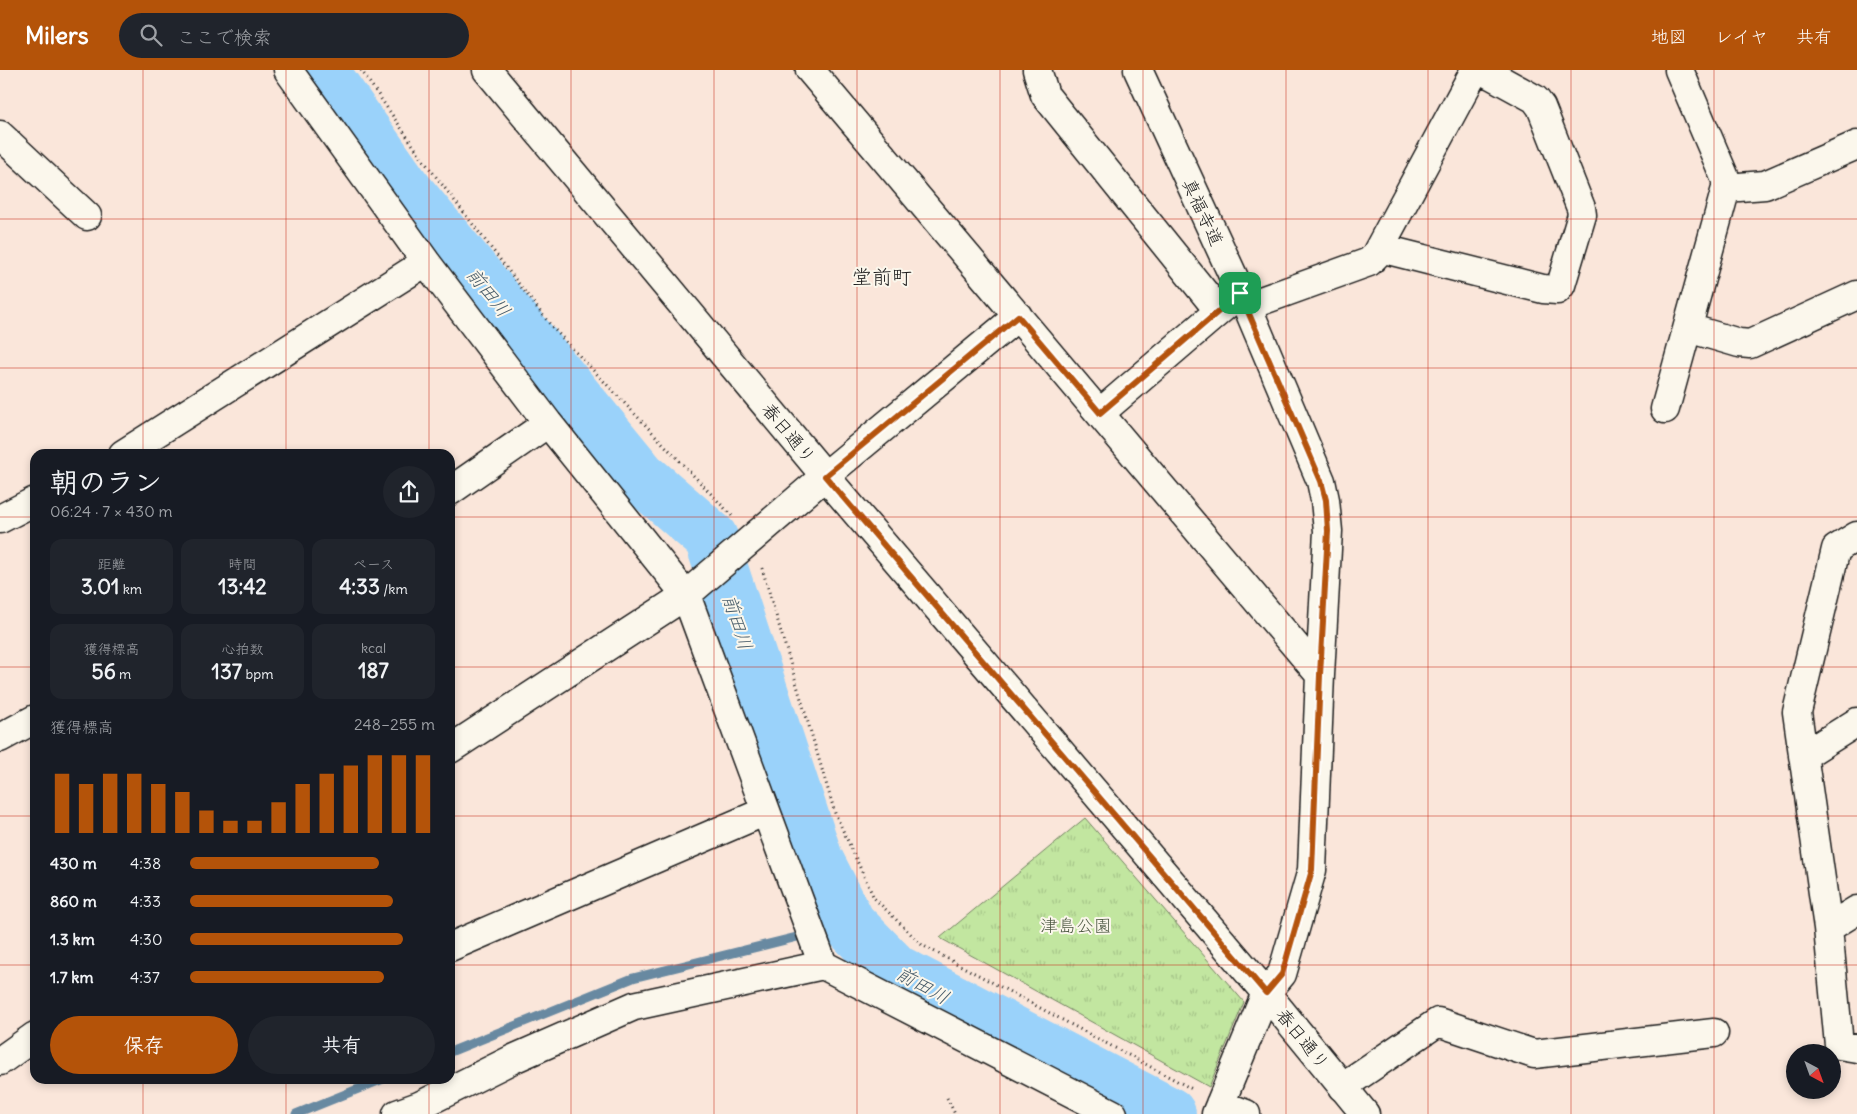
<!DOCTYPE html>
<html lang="ja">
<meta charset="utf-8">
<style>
:root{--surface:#171b24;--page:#20242c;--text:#f1f3f6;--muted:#9ea1a6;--accent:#b45309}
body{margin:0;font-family:Delius,"Klee One",sans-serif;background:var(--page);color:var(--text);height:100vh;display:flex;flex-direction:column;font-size:19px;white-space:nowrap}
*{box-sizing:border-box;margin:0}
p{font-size:16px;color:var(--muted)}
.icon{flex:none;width:28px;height:28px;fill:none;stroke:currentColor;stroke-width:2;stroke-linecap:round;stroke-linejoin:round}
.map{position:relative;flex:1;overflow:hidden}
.panel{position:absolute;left:30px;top:379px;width:425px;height:635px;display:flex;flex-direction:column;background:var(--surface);border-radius:15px;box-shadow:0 2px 8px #0003}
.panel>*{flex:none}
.needle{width:32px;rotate:139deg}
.buttons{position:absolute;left:1786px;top:974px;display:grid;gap:10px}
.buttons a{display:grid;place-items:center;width:55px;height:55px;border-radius:50%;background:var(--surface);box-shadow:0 2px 8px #0003;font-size:25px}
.pin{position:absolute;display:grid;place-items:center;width:42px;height:42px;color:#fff;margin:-21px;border-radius:10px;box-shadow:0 2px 8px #0006}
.round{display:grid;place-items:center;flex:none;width:52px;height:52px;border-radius:26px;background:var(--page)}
.headline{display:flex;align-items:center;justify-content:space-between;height:85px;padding:0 20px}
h1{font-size:28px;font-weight:700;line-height:38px}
.metrics{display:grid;grid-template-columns:repeat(3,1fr);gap:8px;height:85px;padding:5px 20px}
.metrics div{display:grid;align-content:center;border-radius:12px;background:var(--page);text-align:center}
.metrics b{font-size:21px;font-weight:700}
.metrics small{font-size:14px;font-weight:400}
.metrics p{font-size:14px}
.chart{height:140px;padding:10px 20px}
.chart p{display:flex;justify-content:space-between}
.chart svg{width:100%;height:90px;margin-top:5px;stroke:var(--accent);stroke-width:6}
.primary-button{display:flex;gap:10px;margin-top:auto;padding:10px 20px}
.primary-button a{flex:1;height:58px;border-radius:30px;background:var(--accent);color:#fff;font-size:20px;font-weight:700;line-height:58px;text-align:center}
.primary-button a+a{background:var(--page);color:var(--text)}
ul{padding:0 20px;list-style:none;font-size:16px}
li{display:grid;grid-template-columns:80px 60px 1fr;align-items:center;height:38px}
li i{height:12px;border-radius:6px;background:var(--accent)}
header{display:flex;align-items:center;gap:30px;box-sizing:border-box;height:70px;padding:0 25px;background:var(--accent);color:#fff}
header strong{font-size:24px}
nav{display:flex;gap:28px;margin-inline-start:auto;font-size:18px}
.search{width:350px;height:45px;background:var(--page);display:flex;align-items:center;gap:12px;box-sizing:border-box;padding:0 18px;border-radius:28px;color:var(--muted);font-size:19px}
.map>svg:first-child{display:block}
</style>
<header>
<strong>Milers</strong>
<div class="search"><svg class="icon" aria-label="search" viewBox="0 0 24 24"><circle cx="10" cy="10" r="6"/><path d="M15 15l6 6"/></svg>ここで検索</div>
<nav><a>地図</a><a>レイヤ</a><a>共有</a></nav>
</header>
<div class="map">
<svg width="1857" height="1044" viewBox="0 0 1857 1044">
<defs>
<pattern id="grass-tufts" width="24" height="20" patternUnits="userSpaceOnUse" patternTransform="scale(1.25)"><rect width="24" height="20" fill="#c2e6a0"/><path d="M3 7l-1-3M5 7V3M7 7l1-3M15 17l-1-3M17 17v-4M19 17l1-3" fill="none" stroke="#a6c589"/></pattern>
</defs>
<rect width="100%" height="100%" fill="#fae6da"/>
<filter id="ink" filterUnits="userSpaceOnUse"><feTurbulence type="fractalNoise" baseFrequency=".02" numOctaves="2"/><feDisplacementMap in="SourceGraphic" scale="10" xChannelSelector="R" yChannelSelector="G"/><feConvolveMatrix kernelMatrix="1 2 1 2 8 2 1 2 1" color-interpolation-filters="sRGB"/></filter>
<g filter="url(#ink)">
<path fill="url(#grass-tufts)" stroke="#6f815e" d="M1085 748 1244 932 1209 1017 940 868Z"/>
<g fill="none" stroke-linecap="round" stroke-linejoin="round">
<path stroke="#6889a1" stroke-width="9" d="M450 982 633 908 849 854
M296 1044 383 1009"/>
<path stroke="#9ad2fa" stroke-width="54" d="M321 0 404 118 640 406 711 468 816 789 849 854 895 901 1169 1044"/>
<defs>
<path id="minor" d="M288 0 426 192 548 353 686 525 823 895
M810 0 1320 605
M1037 0 1045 25 1219 241
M1138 0 1247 236 1321 411 1325 430 1328 461 1320 605 1312 800 1282 904 1266 923 1216 1044
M0 65 87 146
M1726 118 1765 115 1857 75
M1380 178 1543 219 1557 220 1561 215 1582 145 1581 138 1541 37 1535 29 1482 0
M1247 236 1369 192 1375 186 1475 0
M1688 258 1739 273 1750 274 1857 225
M1665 339 1726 118V110L1679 0
M1100 343 1233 229
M123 384 426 192
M450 421 548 353
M0 449 35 431
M1857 466 1836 479 1797 642 1828 858 1839 975 1857 978
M0 668 35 649
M450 679 686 525 825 406 1018 246
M1803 686 1857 652
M1828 858 1857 840
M450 877 766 741
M0 991 35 966
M1342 1017 1438 952 1534 984 1714 963
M1220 1034 1246 1044
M397 1044 419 1036 513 989 634 936 823 895 1113 1044"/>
<path id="tertiary" d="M487 0 825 406 1266 923 1365 1044"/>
</defs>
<use href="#minor" stroke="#1c1c1c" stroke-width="31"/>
<use href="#tertiary" stroke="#1c1c1c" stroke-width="31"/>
<path stroke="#1c1c1c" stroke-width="3" stroke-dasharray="1 4" stroke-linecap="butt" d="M361 0 424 91 552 257 733 447
M762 498 835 743 874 828 922 875 1194 1020
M947 1028 955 1044"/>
<use href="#minor" stroke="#fbf7ec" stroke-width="28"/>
<use href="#tertiary" stroke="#fbf7ec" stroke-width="28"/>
</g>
</g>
<g fill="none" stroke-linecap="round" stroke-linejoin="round" filter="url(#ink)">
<defs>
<path id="route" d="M1240 223 1321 411 1326 430 1328 461 1320 605 1312 800 1282 904 1266 923 825 406 1018 246 1100 343Z"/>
</defs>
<use href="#route" stroke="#fff" stroke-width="10"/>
<use href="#route" stroke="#b45309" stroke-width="6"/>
</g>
<path fill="none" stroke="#c8321e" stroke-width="1" stroke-opacity="0.55" d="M143 0V384M286 0V384M429 0V384M571 0V1044M714 0V1044M857 0V1044M1000 0V1044M1143 0V1044M1286 0V1044M1428 0V1044M1571 0V1044M1714 0V1044M0 149H1857M0 298H1857M0 447H35M450 447H1857M0 597H35M450 597H1857M0 746H35M450 746H1857M0 895H35M450 895H1857M143 1009V1044M286 1009V1044M429 1009V1044"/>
<g text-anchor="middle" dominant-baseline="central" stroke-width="4" stroke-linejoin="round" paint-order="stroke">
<g font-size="18" fill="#1c1c1c" stroke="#fbf7ec">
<text transform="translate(1203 142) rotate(65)">真福寺道</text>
<text transform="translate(789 363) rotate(50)">春日通り</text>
<text transform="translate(1303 969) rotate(51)">春日通り</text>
</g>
<g font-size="18" fill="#4e5944" stroke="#fbf7ec">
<text x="1076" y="855">津島公園</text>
</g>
<g font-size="19" font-style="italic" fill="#485c6a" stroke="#fbf7ec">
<text transform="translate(489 222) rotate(51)">前田川</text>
<text transform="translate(738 552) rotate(72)">前田川</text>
<text transform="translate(923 915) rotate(29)">前田川</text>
</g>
<g font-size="20" fill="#1c1c1c" stroke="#fbf7ec">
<text x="882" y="206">堂前町</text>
</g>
</g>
</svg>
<div class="buttons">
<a><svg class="needle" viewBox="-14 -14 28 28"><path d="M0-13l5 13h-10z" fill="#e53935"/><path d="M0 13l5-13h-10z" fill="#9ea1a6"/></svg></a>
</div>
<div class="pin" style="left:1240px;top:223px;background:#1e9e55"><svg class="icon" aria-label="arrive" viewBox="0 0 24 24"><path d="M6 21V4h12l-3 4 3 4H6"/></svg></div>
<section class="panel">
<div class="headline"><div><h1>朝のラン</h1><p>06:24 · 7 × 430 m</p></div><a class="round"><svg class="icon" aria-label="share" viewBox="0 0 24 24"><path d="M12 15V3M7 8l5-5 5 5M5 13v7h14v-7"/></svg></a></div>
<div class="metrics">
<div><p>距離</p><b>3.01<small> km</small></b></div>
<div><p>時間</p><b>13:42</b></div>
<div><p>ペース</p><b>4:33<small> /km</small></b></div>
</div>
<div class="metrics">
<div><p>獲得標高</p><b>56<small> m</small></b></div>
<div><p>心拍数</p><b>137<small> bpm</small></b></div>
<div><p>kcal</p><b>187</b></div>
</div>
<div class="chart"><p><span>獲得標高</span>248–255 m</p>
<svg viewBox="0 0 160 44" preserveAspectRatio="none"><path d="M5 44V15M15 44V20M25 44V15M35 44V15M45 44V20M55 44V24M65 44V33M75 44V38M85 44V38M95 44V29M105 44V20M115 44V15M125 44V11M135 44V6M145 44V6M155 44V6"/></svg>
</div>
<ul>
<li><b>430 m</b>4:38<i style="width:77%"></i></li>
<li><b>860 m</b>4:33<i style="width:83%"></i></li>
<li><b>1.3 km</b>4:30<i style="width:87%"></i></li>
<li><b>1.7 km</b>4:37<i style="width:79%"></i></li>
</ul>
<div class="primary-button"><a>保存</a><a>共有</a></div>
</section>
</div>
